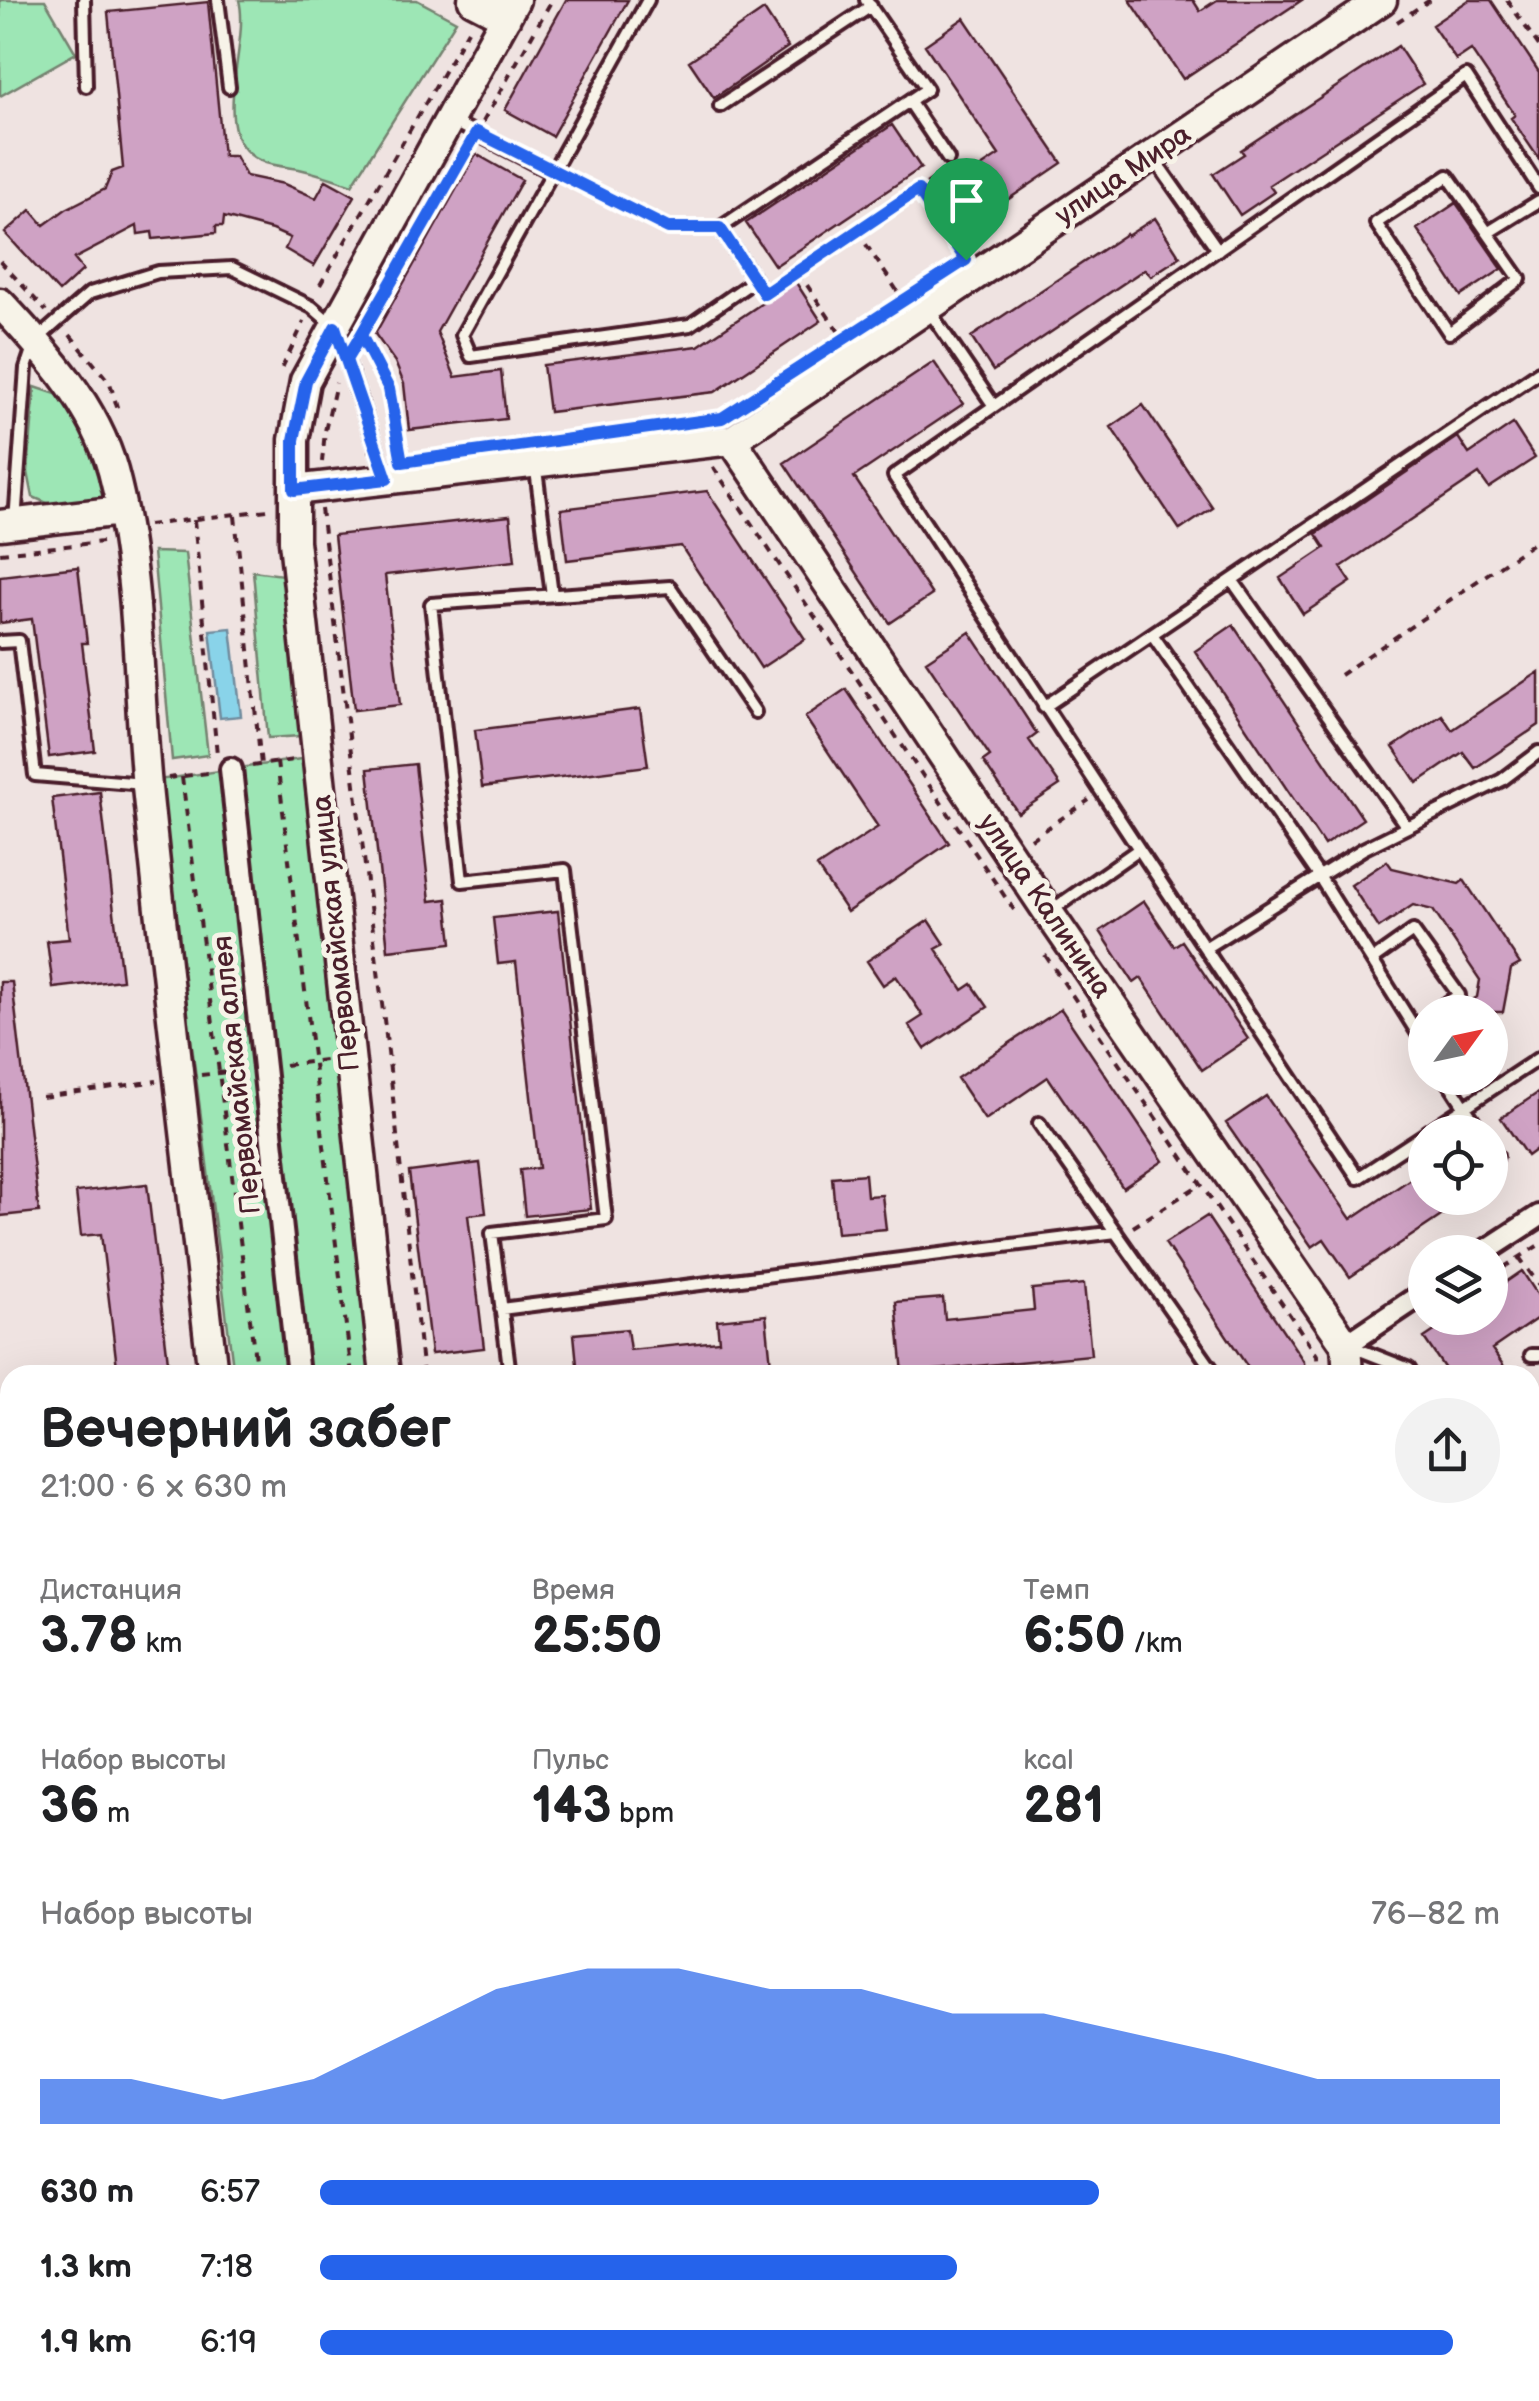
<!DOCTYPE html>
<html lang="ru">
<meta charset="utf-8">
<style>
:root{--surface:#fff;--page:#f2f2f2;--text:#202124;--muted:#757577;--accent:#2563eb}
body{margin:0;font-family:"Balsamiq Sans",sans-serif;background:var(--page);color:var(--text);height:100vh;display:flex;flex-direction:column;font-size:38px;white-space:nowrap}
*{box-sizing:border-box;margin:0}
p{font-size:32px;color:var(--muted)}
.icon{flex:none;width:55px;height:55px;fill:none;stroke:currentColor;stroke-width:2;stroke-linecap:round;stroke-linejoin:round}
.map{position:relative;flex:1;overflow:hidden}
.panel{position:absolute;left:0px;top:1365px;width:1540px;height:1038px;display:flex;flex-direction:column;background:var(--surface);border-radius:30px 30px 0 0;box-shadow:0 10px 40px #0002}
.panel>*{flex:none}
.needle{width:65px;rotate:57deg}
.controls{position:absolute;left:1408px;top:995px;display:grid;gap:20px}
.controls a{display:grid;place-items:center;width:100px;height:100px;border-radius:50%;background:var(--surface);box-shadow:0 10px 40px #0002;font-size:50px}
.pin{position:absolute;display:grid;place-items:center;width:85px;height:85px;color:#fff;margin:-102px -42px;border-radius:50% 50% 50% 0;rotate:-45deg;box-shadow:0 0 10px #0007}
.pin .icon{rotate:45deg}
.round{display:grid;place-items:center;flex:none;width:105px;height:105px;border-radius:52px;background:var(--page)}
.headline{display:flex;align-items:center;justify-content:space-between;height:170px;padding:0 40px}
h1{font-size:55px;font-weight:700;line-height:75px}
.stats{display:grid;grid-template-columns:repeat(3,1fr);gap:15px;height:170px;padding:10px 40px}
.stats div{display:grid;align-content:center}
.stats b{font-size:50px;font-weight:700}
.stats small{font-size:28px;font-weight:400}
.stats p{font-size:28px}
.chart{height:280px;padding:20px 40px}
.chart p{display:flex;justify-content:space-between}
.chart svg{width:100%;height:180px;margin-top:10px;fill:var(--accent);opacity:.7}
ul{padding:0 40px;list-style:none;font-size:32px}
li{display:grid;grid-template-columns:160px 120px 1fr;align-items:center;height:75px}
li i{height:25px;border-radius:12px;background:var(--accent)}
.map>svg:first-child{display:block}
</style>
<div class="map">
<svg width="1539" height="2401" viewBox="0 0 1539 2401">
<rect width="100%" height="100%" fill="#efe3e1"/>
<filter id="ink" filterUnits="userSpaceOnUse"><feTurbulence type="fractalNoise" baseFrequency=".01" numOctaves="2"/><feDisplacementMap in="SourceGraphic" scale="20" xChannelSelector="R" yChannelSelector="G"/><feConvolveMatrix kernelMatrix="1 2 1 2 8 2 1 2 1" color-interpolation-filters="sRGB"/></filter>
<g filter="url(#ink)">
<path fill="#9de6b5" stroke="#748270" stroke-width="2.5" d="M0 0H45L76 53 0 96Z
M239 0H417L456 21 352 185C335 179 317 173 299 169 287 167 272 166 261 161 205 136 251 47 239 0Z
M35 387 62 396 90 445 110 499 61 509 33 497 28 472Z
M153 552 185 553 208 755 172 760Z
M253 571 283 575 301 736 268 738Z
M308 758 373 1375H234L158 780Z"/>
<path fill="#89d3e9" stroke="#708b9d" stroke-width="2.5" d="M231 628 241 716 220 718 210 630Z"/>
<path fill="#cfa2c4" stroke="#4a1f2b" stroke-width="2.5" d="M566 0H628L552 136 505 110Z
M1130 0H1193L1200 11 1217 0H1302L1183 79Z
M1469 0H1491L1539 72V159L1511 118 1515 115 1471 50 1456 60 1432 25Z
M208 2 223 156H235L246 176 284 184 316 198 326 180 355 196 314 266 285 249 290 238 272 230 224 217 223 226H216V233L153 239 152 232 138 234 137 226 74 259 83 270 59 292 5 233 31 210 44 225 66 209 105 189 112 172 123 168 108 12Z
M764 10 788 47 714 98 689 61Z
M964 18 1062 163 960 232 936 197 999 155 925 45Z
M1398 46 1423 84 1269 185 1274 192 1240 215 1213 174 1244 154 1241 150Z
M892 125 921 168 775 266 746 223Z
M476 154 522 180 437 332 455 377 501 371 506 419 409 430 404 384 395 362 375 334Z
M1456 203 1502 269 1461 296 1417 229Z
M1155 218 1180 257 1151 276 1145 269 993 371 971 337 1126 234 1127 236Z
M795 281 821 321 715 392 549 412 543 365 698 346Z
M934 362 963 404 854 477 932 595 890 623 784 463Z
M1143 405 1213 508 1180 530 1111 427Z
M1513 424 1535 458 1489 488 1479 474 1341 567 1351 582 1303 614 1280 578 1325 548 1316 534 1458 437 1469 454Z
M707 491 805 639 761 668 681 546 567 560 561 509Z
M510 516 515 561 385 575 400 705 354 710 334 535Z
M78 567 87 643H82L95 751 49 757 32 619 0 623V576Z
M1233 625 1363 819 1324 845 1195 651Z
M970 632 1037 734 1029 740 1060 785 1018 813 983 761 990 756 926 661Z
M1539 672V725L1475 768 1463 752 1417 783 1393 747 1442 715 1452 730Z
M846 689 949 843 847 912 817 867 878 827 805 717Z
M640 709 648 766 482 787 475 730Z
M415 764 430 901 447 899 452 943 388 950 368 769Z
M100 792 122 980 53 988 47 941 69 939 52 798Z
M1387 861 1392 868 1459 884 1464 880 1520 964 1511 969 1503 1012H1454L1477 997 1480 980 1433 910 1413 905 1379 928 1351 885Z
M1144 901 1174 946 1182 941 1248 1039 1202 1070 1141 978 1134 983 1100 931Z
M558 911 591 1209 525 1216 520 1170 539 1168 516 962 498 964 493 918Z
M929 920 945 944 936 949 963 990 972 984 988 1007 925 1049 909 1025 923 1016 896 976 883 985 867 961Z
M0 982H12L39 1212 0 1216Z
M1061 1009 1163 1161 1123 1188 1048 1077 985 1120 957 1078Z
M1539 1092V1147L1527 1156 1501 1118Z
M1266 1096 1351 1219 1425 1169V1198H1468L1350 1277 1324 1239 1312 1247 1226 1123Z
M480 1163 486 1213 468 1215 484 1348 431 1354 409 1172Z
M865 1174 867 1196 882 1195 886 1229 837 1233 832 1177Z
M147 1184 169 1370 118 1375 101 1234 81 1236 76 1192Z
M1207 1216 1304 1362 1305 1375H1253L1165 1243Z
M1522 1271 1539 1297V1317L1492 1349 1510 1375H1449L1424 1338 1454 1318H1490V1293Z
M1084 1284 1091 1355 903 1373 896 1302 943 1298 945 1319 1034 1310 1032 1289Z
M766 1315 772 1375H578L574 1334 627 1329 630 1350 719 1341 717 1320Z"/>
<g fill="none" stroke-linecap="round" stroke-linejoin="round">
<defs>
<path id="lane" d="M84 0 86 86
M218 0 229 87
M648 0 462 335 471 356 690 325 755 280 720 228 927 89 866 0
M909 101 948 159
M720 106 871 6
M450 120 552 173
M1152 156 1218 250
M1448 176 1520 279 1449 333 1376 223Z
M1489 232 1539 201
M930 312 994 406
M535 462 552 595
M15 522 26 368 35 341 90 293 158 272 232 268 312 307 335 327 386 476
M1232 580 1407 827
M1152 634 1319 876 1425 1045
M0 642 19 641 35 775 144 784
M1044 707 1539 372
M1139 849 1358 1178 1425 1134
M1052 910 1139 849 894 476 1466 76 1539 188
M1205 948 1363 849 1502 780 1539 752
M1372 960 1413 931 1459 995 1434 1012
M1446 1078 1481 1132
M1039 1123 1216 1375
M1427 1132 1539 1058
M1490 1146 1497 1156
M501 1309 1116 1232
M1350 1346 1409 1369 1412 1375
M1531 1355H1539
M510 1375 492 1233 606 1219 565 870 462 881 431 604 670 587 755 712
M1530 1709 1539 1692
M0 1858 10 1857
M1530 2238 1539 2237
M253 2392 254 2401
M572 2392 573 2401
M903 2392 904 2401
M1273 2392V2401
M1509 2392 1510 2401"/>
<path id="street" d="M231 769 298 1375
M1484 1252 1539 1216
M1346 1345 1425 1292
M1530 2116H1539
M808 2392 809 2401"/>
<path id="secondary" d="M473 0 506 17
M0 303C46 352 95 405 113 471 141 575 137 682 147 787 167 984 191 1179 213 1375
M732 440 1048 912 1346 1345 1348 1375
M294 490 732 440 1382 0
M0 525 121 511
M385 1375 294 541V440L305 381 515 0
M1530 1517H1539
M0 1685 10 1684
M406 2392V2401
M446 2392 447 2401
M1396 2392V2401"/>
</defs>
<use href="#lane" stroke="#4a1f2b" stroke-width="18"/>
<use href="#street" stroke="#4a1f2b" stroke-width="28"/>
<use href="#secondary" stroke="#4a1f2b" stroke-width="35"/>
<path stroke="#4a1f2b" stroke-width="4" stroke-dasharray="8 8" stroke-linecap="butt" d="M1507 0 1539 46
M1397 22 1430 0
M483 122 552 0
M566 179 668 228H706
M919 190 964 256
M857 231 902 298
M0 261 46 311
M798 272 843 338
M320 285 468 30
M767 292 941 174
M366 326 468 147
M70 335 110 383 119 414
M361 335 389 389 400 453
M282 368 304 322
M322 462 325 431 336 383
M713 467 1014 910
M321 509 388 1052 423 1375
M235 516 261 765
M194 520 217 754
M148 525 268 510
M0 553 102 542
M1340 675 1539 539
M277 762 352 1375
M252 766 293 760
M182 777 257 1375
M168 778 208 773
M1031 839 1089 800
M1045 955 1317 1355 1318 1375
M285 1065 325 1060
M201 1075 246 1070
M42 1097 157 1081
M1133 1227 1201 1184
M1451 1252 1464 1243
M1519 1257 1539 1285
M1490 1276 1539 1245
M1530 1552 1539 1551
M0 1643 10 1642
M0 1713 10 1712
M367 2392 368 2401"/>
<use href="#lane" stroke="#f7f3e8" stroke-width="10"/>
<use href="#street" stroke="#f7f3e8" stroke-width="20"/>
<use href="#secondary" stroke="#f7f3e8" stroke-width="28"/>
</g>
</g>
<g fill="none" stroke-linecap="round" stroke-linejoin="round" filter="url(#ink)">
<defs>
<path id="route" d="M966 260 722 418 402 462 389 389 361 335 346 360 335 327 306 381 294 440V490L387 479 346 360 361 335 477 132 668 228H720L764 294 918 190 966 260"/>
</defs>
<use href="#route" stroke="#fff" stroke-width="20"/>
<use href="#route" stroke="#2563eb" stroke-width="12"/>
</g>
<g text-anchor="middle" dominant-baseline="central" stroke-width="10" stroke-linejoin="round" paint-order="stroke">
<g font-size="28" fill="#4a1f2b" stroke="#f7f3e8">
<text transform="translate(1123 175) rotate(-34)">улица Мира</text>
<text transform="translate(1045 906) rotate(56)">улица Калинина</text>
<text transform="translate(336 933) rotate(-96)">Первомайская улица</text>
<text transform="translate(237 1075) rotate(-96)">Первомайская аллея</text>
</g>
</g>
</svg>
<div class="controls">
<a><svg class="needle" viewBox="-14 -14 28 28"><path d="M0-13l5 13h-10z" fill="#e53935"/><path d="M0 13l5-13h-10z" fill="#757577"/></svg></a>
<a><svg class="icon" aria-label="locate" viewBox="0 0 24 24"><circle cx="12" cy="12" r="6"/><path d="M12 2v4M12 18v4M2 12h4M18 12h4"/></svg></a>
<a><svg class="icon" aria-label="layers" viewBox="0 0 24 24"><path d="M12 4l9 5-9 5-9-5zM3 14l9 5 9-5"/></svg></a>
</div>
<div class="pin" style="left:966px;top:260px;background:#1e9e55"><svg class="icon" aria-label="arrive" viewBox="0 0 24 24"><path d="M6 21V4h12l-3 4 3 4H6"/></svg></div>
<section class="panel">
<div class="headline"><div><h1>Вечерний забег</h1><p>21:00 · 6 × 630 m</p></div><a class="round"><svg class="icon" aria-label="share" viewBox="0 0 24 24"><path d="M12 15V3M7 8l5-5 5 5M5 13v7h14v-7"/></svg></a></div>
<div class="stats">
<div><p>Дистанция</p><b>3.78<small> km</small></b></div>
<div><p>Время</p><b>25:50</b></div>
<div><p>Темп</p><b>6:50<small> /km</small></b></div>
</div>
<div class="stats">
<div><p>Набор высоты</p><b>36<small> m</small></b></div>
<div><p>Пульс</p><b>143<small> bpm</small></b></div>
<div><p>kcal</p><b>281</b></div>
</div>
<div class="chart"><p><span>Набор высоты</span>76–82 m</p>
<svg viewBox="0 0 160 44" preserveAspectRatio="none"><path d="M0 44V33L10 33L20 38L30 33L40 22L50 11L60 6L70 6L80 11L90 11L100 17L110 17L120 22L130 27L140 33L150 33L160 33V44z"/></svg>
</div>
<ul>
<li><b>630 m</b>6:57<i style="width:66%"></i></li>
<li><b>1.3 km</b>7:18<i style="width:54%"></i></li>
<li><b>1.9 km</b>6:19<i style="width:96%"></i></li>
</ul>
</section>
</div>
